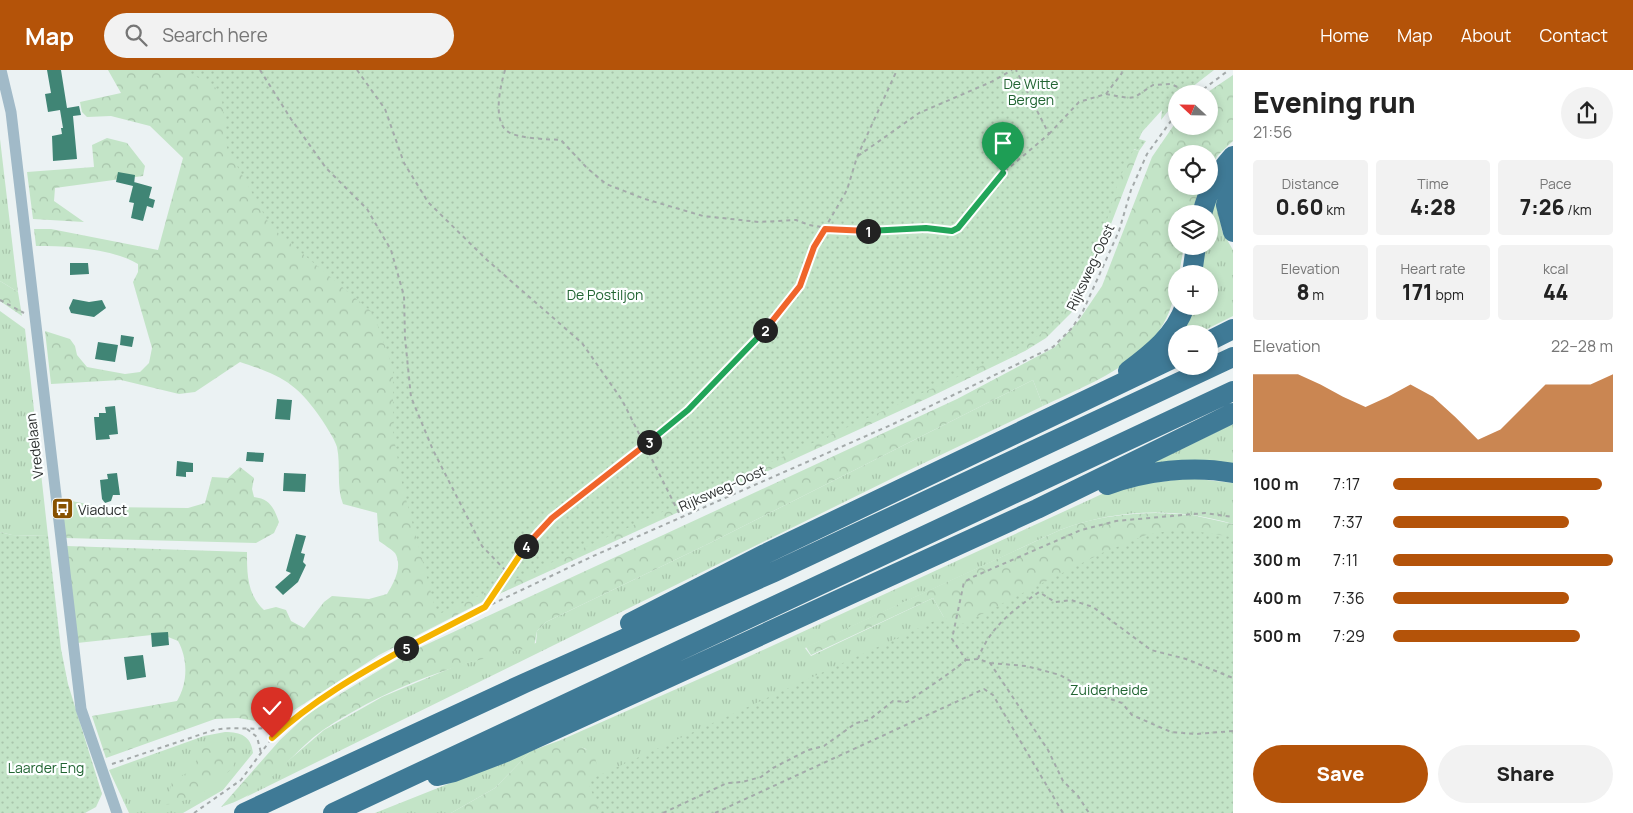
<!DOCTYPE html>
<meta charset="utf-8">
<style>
:root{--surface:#fff;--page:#f2f2f2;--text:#222;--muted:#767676;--accent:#b45309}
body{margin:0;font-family:Manrope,sans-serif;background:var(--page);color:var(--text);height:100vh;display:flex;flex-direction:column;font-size:19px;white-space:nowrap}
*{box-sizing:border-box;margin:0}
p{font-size:16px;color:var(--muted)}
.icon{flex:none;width:28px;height:28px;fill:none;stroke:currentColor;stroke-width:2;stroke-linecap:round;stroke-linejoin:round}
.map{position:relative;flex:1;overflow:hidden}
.panel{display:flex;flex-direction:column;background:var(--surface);width:400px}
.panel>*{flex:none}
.needle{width:32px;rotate:292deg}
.fabs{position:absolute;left:1168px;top:15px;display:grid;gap:10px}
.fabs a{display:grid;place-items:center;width:50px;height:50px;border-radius:50%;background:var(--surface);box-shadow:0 2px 8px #0003;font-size:25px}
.pin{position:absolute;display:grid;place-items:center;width:42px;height:42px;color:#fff;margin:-51px -21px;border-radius:50% 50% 50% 0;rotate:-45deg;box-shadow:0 0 5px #0007}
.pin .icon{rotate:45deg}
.km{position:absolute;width:25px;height:25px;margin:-12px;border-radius:50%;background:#222;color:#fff;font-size:14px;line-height:25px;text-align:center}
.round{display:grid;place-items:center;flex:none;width:52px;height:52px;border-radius:26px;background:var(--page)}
.summary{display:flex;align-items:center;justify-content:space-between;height:85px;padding:0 20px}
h1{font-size:28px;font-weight:800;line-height:38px}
.figures{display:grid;grid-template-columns:repeat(3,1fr);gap:8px;height:85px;padding:5px 20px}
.figures div{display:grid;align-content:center;border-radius:5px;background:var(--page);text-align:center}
.figures b{font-size:21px;font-weight:800}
.figures small{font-size:14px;font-weight:400}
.figures p{font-size:14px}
.chart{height:140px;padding:10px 20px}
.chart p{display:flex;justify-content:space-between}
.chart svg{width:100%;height:90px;margin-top:5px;fill:var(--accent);opacity:.7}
.primary-button{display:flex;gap:10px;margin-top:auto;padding:10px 20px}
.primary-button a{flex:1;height:58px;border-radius:30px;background:var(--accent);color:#fff;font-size:20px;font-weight:800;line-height:58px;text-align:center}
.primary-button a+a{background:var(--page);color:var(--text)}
ul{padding:0 20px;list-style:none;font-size:16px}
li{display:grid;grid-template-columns:80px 60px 1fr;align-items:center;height:38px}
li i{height:12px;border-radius:6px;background:var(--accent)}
header{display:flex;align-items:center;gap:30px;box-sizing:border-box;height:70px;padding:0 25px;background:var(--accent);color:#fff}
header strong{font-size:24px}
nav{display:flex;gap:28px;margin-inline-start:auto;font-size:18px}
.search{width:350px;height:45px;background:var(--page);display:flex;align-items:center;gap:12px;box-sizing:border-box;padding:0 18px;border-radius:28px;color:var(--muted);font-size:19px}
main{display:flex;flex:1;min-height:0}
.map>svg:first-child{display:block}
</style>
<header>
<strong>Map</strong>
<div class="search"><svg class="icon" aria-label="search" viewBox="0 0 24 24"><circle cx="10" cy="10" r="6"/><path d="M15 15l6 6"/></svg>Search here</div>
<nav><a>Home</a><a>Map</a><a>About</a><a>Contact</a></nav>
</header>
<main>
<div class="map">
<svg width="1233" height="743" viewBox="0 0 1233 743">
<defs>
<pattern id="grass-tufts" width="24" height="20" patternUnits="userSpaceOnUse" patternTransform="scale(1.25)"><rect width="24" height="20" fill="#c3e4c7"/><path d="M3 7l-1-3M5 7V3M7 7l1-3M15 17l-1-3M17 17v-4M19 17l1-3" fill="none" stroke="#a8c4ab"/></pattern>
<pattern id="forest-crowns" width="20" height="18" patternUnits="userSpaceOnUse" patternTransform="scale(1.25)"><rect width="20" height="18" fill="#c3e4c7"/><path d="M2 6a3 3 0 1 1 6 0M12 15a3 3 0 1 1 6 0" fill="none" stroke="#a8c4ab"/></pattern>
<pattern id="park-dots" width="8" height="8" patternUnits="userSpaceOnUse" patternTransform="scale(1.25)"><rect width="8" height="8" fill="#c3e4c7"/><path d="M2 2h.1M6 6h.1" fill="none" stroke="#a8c4ab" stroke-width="1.8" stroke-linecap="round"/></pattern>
</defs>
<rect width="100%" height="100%" fill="#ebf2f3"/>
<path fill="url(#grass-tufts)" d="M0 69 18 222 0 211Z
M1221 107 1220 147 1222 161 1233 180V246L1197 264H1177L1192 236H1209V204H1199L1203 176H1209V144Z
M0 241 25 259 48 466 12 465 0 462Z
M1033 310 1043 336 901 404 246 727 324 660 382 627 456 596 536 573 537 561 546 552 710 473Z
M1233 354V401L1130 404Z
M1189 408 1233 413V454C1175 437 1117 439 1060 460L805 578 811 586 933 528 951 560 610 743 586 679 561 670 724 598 1115 418Z
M225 662C241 662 251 666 253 683L223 720 183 743H129L109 700 204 666Z
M531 681 495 718 451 743H375Z"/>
<path fill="url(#forest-crowns)" d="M108 0H383L1120 75 1139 81 1088 214 1071 243 1046 268 1025 281 928 328 486 530 379 585 282 648 268 653 238 648 215 649 106 688 92 646 177 631C188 613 188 589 178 571L161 564 77 573 66 476 247 482C247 504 247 524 264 540L276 537 286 540 291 551 304 558 324 532 332 526 369 529 387 524C394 513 403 496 395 483 391 479 383 474 379 471L377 443 343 434C336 416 341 396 337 377 334 368 327 358 322 350 297 313 282 306 240 292L195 322 179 324 121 310 51 314 45 261 70 269 75 276 77 285 87 297 125 304 140 302 149 293 152 278 133 212 138 202V194C111 178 66 176 36 176L34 159H51L158 180 183 88 150 56 111 46 87 47 82 42 80 32 121 23Z
M1233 5V71L1218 85 1209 99V84H1176V116H1201L1191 144H1176V176H1184L1179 204H1176C1176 282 1102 308 1043 336L1033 310 710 473 546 552 537 561 534 577C460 591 386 618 323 660 296 679 275 710 245 727 238 731 229 734 221 737L280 670 309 643 406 584 957 329 1055 277 1079 250 1102 216 1152 87 1176 52V56H1209V24H1205Z
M107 68 127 73 145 96 143 106 55 118 54 131 84 152 33 149 27 102 94 97 92 75Z
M0 211 18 222 22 246 0 231Z
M240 397 254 408 252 419 254 427C270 429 274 438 279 452L274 463 256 473 65 468 61 429 103 437 188 438 205 433 212 407 228 408Z
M1156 443 1192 445 1233 454V743L951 560 933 528 811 585 806 577 1060 460C1094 447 1121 444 1156 443Z
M561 670 576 674 594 684 610 743H451L495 718 531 681Z
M239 676 233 698 198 727 166 735 172 712 193 699 201 678Z"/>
<path fill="url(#park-dots)" d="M185 0H1214L1183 24H1176V31L1161 50 1162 40 1142 62 1139 69 1146 71 1139 81 1134 79 1119 109 1107 150 1065 241 1047 260 1014 281 437 545 403 418 393 363V298L373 243 271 157 227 78 221 21Z
M1180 459 1233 467V743H601L587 711 945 546 952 559 1102 483 1146 465Z
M0 462 12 465 48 466 61 579 68 614 102 724 96 737 85 743H0Z"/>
<path fill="#408575" d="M47 0H61L67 38 79 36 81 45 73 46 77 89 53 91 52 66 62 64 61 58H63L60 40 48 42 45 24 51 23Z
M118 102 135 105 134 115V112L152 117 149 128 155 130 153 138 147 136 143 151 131 148 134 133 129 132 133 116 116 112Z
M70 193H88L89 204 70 205Z
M73 229 89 232 102 230 106 238 94 247 71 243 69 238Z
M121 265 134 267 132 277 120 275Z
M98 272 118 275 115 292 95 289Z
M277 329 292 330 290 350 275 349Z
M115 336 118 364 109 365 110 369 96 370 94 347H99V343H106L105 337Z
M247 382 264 383 263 392 246 391Z
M177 391 193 393V402H186V407L176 406Z
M117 403 120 425H113L111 431 105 433 102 429 100 410 108 409 107 404Z
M284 403 306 404 305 422 283 421Z
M296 464 306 466 301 483 305 484 303 492 306 495 298 512 283 525 275 517 291 503 286 501Z
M168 562 169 575 152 577 151 563Z
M143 585 146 607 127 610 124 587Z"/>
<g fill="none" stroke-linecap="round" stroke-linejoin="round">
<path stroke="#a4aaaa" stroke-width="2" stroke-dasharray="4 4" stroke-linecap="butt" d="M260 0 291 49 326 98 367 139 391 180 404 226 405 268 411 327 433 380 482 476 508 503
M357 0 385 39 404 93 428 132 487 190 582 273 622 330 681 447
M505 0C501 14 492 49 507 61 517 69 548 69 561 70L587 98 606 114 645 129 703 146 759 152 796 150 809 155 852 162 926 158 952 161 958 159 1003 103 1049 64 1016 0
M1106 24 1122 3 1121 0
M1197 24 1229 0
M1049 64 1079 32 1106 24 1128 28 1135 27 1153 15 1171 14 1192 24
M858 86 919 43 991 12 1012 0
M0 230 24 243
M487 535 531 469 552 448 688 340 746 281 793 226 800 216 814 177 847 120 857 87 897 0
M978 589C989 558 1013 540 1039 522L1055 532 1071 530 1093 537 1151 580 1186 589 1233 608
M966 590 978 589 990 593 1048 680 1063 711 1078 726 1089 743
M990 593 1026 596 1060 605 1090 622 1122 633 1132 645 1171 662 1196 664 1233 661
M247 659 257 667 261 683
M112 694 214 660C240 655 262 664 287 652
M194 743 241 710 272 668 289 651 349 610 446 556 591 487 891 355 1053 277 1072 258 1083 241 1119 161 1131 120 1147 84 1176 44
M663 743 727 713 742 712 761 707 773 698 808 680 824 676 856 653 869 650 893 631 907 632C927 618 947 606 966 590L952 569 964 512 973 507 1081 460 1116 451 1205 443 1233 447
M715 743 984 619 993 625 1063 743"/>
<path stroke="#a1bac8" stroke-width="11" d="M1 0 11 42 81 639 117 743"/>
<path stroke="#3f7a96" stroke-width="20" d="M1233 112 1226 135 1233 162
M1202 144C1208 120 1217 104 1233 86
M1192 204 1196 176
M1209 271 1233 259
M1128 301C1152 283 1175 265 1185 236
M1107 415C1145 401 1193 395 1233 403
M630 553 765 484 1176 287
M437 706 454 702 506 682 1037 439 1233 343
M244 743 525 613 774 502 1233 287
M333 743 1233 321"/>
</g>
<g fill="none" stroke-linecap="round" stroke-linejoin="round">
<defs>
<path id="split-1" d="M868 161 926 158 952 161 958 158 1003 103"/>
<path id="split-2" d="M765 260 800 216 814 177 825 159 868 161"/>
<path id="split-3" d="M649 372 688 340 765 260"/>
<path id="split-4" d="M526 476 552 448 649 372"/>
<path id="split-5" d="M406 578 485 537 526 476"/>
<path id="split-6" d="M272 668C312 631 359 604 406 578"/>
</defs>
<use href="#split-1" stroke="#fff" stroke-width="10"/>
<use href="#split-2" stroke="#fff" stroke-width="10"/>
<use href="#split-3" stroke="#fff" stroke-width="10"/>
<use href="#split-4" stroke="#fff" stroke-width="10"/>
<use href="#split-5" stroke="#fff" stroke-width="10"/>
<use href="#split-6" stroke="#fff" stroke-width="10"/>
<use href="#split-1" stroke="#22a559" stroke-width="6"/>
<use href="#split-2" stroke="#f0652b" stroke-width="6"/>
<use href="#split-3" stroke="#22a559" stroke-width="6"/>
<use href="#split-4" stroke="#f0652b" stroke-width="6"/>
<use href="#split-5" stroke="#f5b400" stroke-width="6"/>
<use href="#split-6" stroke="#f5b400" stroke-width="6"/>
</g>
<defs>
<symbol id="bus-square" viewBox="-11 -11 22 22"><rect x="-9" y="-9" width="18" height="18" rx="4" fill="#885100" stroke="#fcffff"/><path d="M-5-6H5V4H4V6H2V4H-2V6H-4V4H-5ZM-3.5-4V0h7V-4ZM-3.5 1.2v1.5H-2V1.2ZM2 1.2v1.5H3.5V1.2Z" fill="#fff"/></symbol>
</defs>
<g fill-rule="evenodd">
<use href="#bus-square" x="50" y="426" width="25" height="25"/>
</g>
<g text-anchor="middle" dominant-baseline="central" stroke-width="4.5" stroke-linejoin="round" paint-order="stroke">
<g font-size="14" fill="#226533" stroke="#fcffff">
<text x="1031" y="13">De Witte<tspan x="1031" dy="16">Bergen</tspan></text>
<text x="605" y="224">De Postiljon</text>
<text x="1109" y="619">Zuiderheide</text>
<text x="46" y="697">Laarder Eng</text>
</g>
<g font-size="14" fill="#2b2e2e" stroke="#fcffff">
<text transform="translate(1090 197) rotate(-65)">Rijksweg-Oost</text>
<text transform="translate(34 376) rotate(-97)">Vredelaan</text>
<text transform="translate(722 418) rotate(-24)">Rijksweg-Oost</text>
</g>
<g font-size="14" fill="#2b2e2e" stroke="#fcffff" text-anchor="start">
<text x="78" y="439">Viaduct</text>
</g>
</g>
</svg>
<div class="fabs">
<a><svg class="needle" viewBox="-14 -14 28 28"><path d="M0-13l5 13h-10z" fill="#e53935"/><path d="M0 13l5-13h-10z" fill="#767676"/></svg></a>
<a><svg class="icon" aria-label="locate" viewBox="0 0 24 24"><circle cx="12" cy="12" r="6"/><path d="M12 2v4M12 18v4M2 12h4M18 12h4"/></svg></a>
<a><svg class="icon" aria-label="layers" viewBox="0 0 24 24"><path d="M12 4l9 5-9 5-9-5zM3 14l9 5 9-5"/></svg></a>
<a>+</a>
<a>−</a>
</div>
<div class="pin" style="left:1003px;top:103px;background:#1e9e55"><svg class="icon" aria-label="arrive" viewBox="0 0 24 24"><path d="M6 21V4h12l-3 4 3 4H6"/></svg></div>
<div class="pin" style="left:272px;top:668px;background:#d93025"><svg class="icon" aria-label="check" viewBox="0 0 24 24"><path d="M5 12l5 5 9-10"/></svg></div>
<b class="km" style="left:868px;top:161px">1</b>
<b class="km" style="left:765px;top:260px">2</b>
<b class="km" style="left:649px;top:372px">3</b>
<b class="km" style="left:526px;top:476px">4</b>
<b class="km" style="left:406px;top:578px">5</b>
</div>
<section class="panel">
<div class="summary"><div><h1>Evening run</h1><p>21:56</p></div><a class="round"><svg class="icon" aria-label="share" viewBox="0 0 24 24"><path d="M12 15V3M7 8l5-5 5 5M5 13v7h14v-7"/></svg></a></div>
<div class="figures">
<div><p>Distance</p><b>0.60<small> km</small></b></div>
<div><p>Time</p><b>4:28</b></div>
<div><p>Pace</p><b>7:26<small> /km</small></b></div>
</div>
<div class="figures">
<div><p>Elevation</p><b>8<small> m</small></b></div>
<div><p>Heart rate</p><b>171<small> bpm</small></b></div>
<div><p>kcal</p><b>44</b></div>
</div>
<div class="chart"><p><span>Elevation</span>22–28 m</p>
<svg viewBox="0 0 160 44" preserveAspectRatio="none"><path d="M0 44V6L10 6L20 6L30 11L40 17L50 22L60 17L70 11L80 17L90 27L100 38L110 33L120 22L130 11L140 11L150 11L160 6V44z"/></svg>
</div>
<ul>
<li><b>100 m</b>7:17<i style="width:95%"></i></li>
<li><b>200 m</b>7:37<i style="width:80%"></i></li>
<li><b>300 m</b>7:11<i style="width:100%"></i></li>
<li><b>400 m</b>7:36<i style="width:80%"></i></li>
<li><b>500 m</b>7:29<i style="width:85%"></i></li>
</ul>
<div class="primary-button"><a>Save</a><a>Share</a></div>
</section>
</main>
